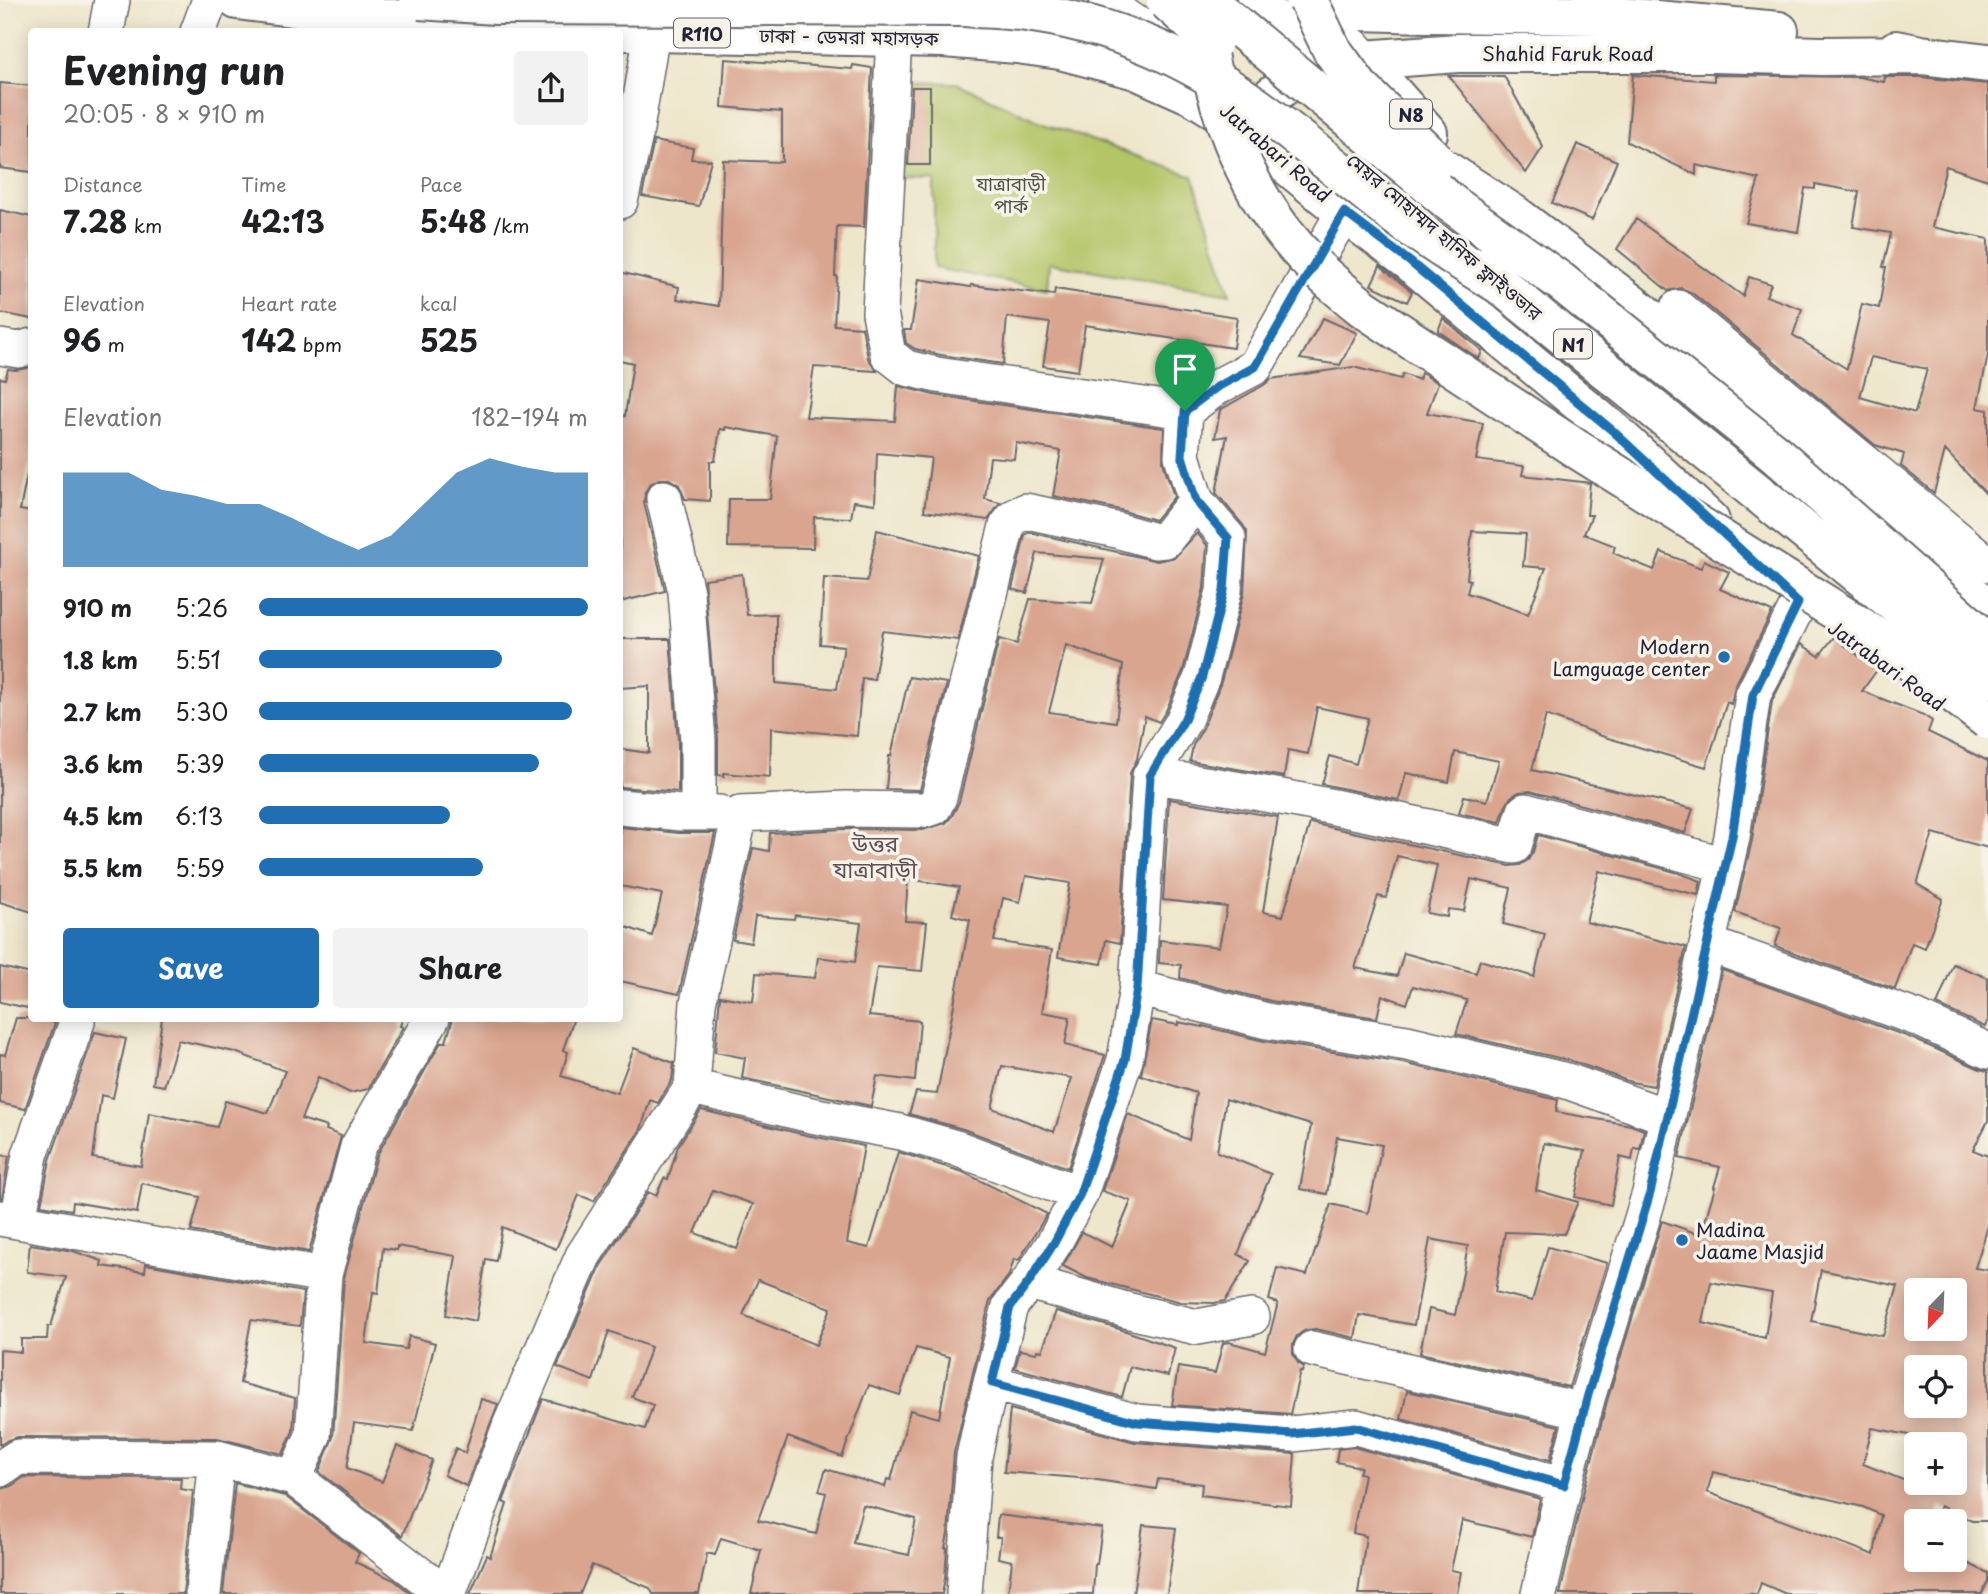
<!DOCTYPE html>
<meta charset="utf-8">
<style>
:root{--surface:#fff;--page:#f2f2f2;--text:#202124;--muted:#757577;--accent:#1f6fb2}
body{margin:0;font-family:"Playpen Sans","Noto Sans Bengali",sans-serif;background:var(--page);color:var(--text);height:100vh;display:flex;flex-direction:column;font-size:26px;white-space:nowrap}
*{box-sizing:border-box;margin:0}
p{font-size:23px;color:var(--muted)}
.icon{flex:none;width:38px;height:38px;fill:none;stroke:currentColor;stroke-width:2;stroke-linecap:round;stroke-linejoin:round}
.map{position:relative;flex:1;overflow:hidden}
.side{position:absolute;left:28px;top:28px;width:595px;height:994px;display:flex;flex-direction:column;background:var(--surface);border-radius:7px;box-shadow:0 4px 18px #0003}
.side>*{flex:none}
.needle{width:46px;rotate:203deg}
.fabs{position:absolute;left:1904px;top:1278px;display:grid;gap:14px}
.fabs a{display:grid;place-items:center;width:63px;height:63px;border-radius:7px;background:var(--surface);box-shadow:0 4px 18px #0003;font-size:35px}
.pin{position:absolute;display:grid;place-items:center;width:60px;height:60px;color:#fff;margin:-72px -30px;border-radius:50% 50% 50% 0;rotate:-45deg;box-shadow:0 0 7px #0007}
.pin .icon{rotate:45deg}
.round{display:grid;place-items:center;flex:none;width:74px;height:74px;border-radius:7px;background:var(--page)}
.headline{display:flex;align-items:center;justify-content:space-between;height:119px;padding:0 35px}
h1{font-size:38px;font-weight:700;line-height:52px}
.stats{display:grid;grid-template-columns:repeat(3,1fr);gap:10px;height:119px;padding:7px 35px}
.stats div{display:grid;align-content:center}
.stats b{font-size:30px;font-weight:700}
.stats small{font-size:19px;font-weight:400}
.stats p{font-size:19px}
.chart{height:196px;padding:14px 35px}
.chart p{display:flex;justify-content:space-between}
.chart svg{width:100%;height:126px;margin-top:7px;fill:var(--accent);opacity:.7}
.primary-button{display:flex;gap:14px;margin-top:auto;padding:14px 35px}
.primary-button a{flex:1;height:80px;border-radius:7px;background:var(--accent);color:#fff;font-size:28px;font-weight:700;line-height:80px;text-align:center}
.primary-button a+a{background:var(--page);color:var(--text)}
ul{padding:0 35px;list-style:none;font-size:23px}
li{display:grid;grid-template-columns:112px 84px 1fr;align-items:center;height:52px}
li i{height:18px;border-radius:9px;background:var(--accent)}
.map>svg:first-child{display:block}
</style>
<div class="map">
<svg width="1988" height="1594" viewBox="0 0 1988 1594">
<rect width="100%" height="100%" fill="#f7f3e8"/>
<filter id="ink" filterUnits="userSpaceOnUse"><feTurbulence type="fractalNoise" baseFrequency=".0143" numOctaves="2"/><feDisplacementMap in="SourceGraphic" scale="14" xChannelSelector="R" yChannelSelector="G"/><feConvolveMatrix kernelMatrix="1 2 1 2 8 2 1 2 1" color-interpolation-filters="sRGB"/></filter>
<filter id="wash" filterUnits="userSpaceOnUse"><feTurbulence type="fractalNoise" baseFrequency=".00686" numOctaves="4" result="noise"/><feDisplacementMap in="SourceGraphic" scale="28" xChannelSelector="R" yChannelSelector="G"/><feGaussianBlur stdDeviation="1.57" result="paint"/><feColorMatrix in="noise" values="0 0 0 0 0 0 0 0 0 0 0 0 0 0 0 0 0 1.4 0 .05"/><feComposite in="paint" operator="in"/></filter>
<g filter="url(#wash)">
<rect width="100%" height="100%" fill="#eee6ca"/>
<path fill="#b4c568" stroke="#6b7452" stroke-width="2" d="M897 82 957 83 1043 123 1193 176 1230 294 1049 263 1047 289 934 268V179L896 178Z"/>
<g id="blocks">
<path fill="#d9a58f" fill-rule="evenodd" d="M725 59 852 69 853 65 872 68 864 227 837 226 835 276H837L834 325 862 327 868 358 877 371 814 367 806 417 895 421 898 386 934 395 1164 428 1163 462 1174 497 1155 520 1120 510 1053 496 1061 451 1016 443 1014 459 990 457 985 499 1000 503 988 520 924 511 931 458 877 453 875 504 854 501 851 518 814 517 813 548 728 547 729 499H770L777 436 725 427V430L720 429 715 461H710V501L685 499 679 485 669 479H659L650 484 645 492 644 503 665 591 620 602V415L625 416 633 363 620 360V272L679 287 677 299 719 306 723 160 782 162V112L722 107Z
M1633 75 1714 81V75L1859 77 1884 82 1885 77H1920L1988 84V180L1946 166 1932 227 1988 239V355L1977 408 1988 410V496L1945 450 1934 493 1901 466 1904 454 1875 445 1691 292 1681 288 1668 291 1617 249 1636 219 1743 296 1749 277 1771 284 1766 296 1802 309 1793 335 1847 369 1862 304 1879 308 1886 267H1883L1891 233 1853 227 1859 192 1815 184V189L1805 188 1798 232 1746 223 1759 179 1696 165V175L1627 142ZM1871 357 1927 369 1915 413 1860 397Z
M1449 76H1504L1543 147 1526 173Z
M0 83 32 86V172L0 168Z
M912 87H930V165H908Z
M654 141 693 148 691 159 711 160 699 206 642 196Z
M1577 144 1617 161 1592 220 1552 203Z
M0 210 32 217V319L0 313Z
M1380 266 1412 292 1407 302 1371 285Z
M919 279 971 287V285L1054 295 1055 289 1237 317 1233 348 1085 325 1078 371 1043 366 1050 323 1007 317 1003 364 941 355 915 349 906 343 904 330H911Z
M1323 318 1357 333 1340 365 1300 359Z
M1443 318 1482 351 1479 359 1438 331Z
M32 367V449L20 510 32 512V912L0 902V378L5 379 8 369 16 370Z
M1353 367 1401 379 1403 374 1419 380 1421 373 1438 383 1427 413 1483 423 1476 460 1524 466 1522 475 1590 483 1587 515H1592L1584 534 1615 546 1613 553 1654 570 1661 552 1701 568 1704 560 1729 572 1720 589 1772 612 1735 686 1731 704 1727 702 1706 767 1598 735V734L1546 715 1532 770 1693 809 1685 833 1530 791 1519 792 1511 797 1506 805 1500 822 1459 813 1464 796 1487 801 1499 761 1455 752 1449 782 1406 773 1399 800 1322 784 1330 756 1356 764 1368 718 1317 707 1308 754 1288 750 1284 777 1190 761 1193 745 1203 728 1221 682 1244 593 1247 532 1243 525 1216 493 1227 436 1215 438 1220 410 1264 385 1271 379ZM1472 531 1526 534 1523 566 1546 568 1528 614 1467 593 1470 580 1467 579Z
M877 530 979 556 958 640 882 631 874 680 862 678 857 736 771 728 770 777 724 773V776L718 775V738L704 579 742 574 747 615 776 614V683L837 689 844 646 820 644 824 578 867 581Z
M1029 532 1157 561 1175 557 1197 533 1207 545 1204 588 1183 671 1166 711 1159 722 1145 716 1137 759 1130 773 1120 943 1106 940 1102 964 1058 957 1070 883 1026 876 1020 902 1003 898 994 941 1052 950 1042 1012 1070 1017 1065 1045 1105 1055 1068 1168 963 1129 909 1114 916 1092 937 1094 970 920 952 915 959 887 908 879 905 921 927 922 922 971 877 967 869 1016 920 1021 915 1081 877 1076 871 1106 742 1078 745 1058 715 1052 720 996 753 1002 756 973 815 978 818 957 855 962 861 923 795 915 794 919 755 916 751 943 733 940 753 848 769 851 770 833 846 829 923 830 946 823 952 816 959 802 999 639 1017 644 1030 599 1092 603 1104 559 1037 553 1027 593 1012 589 1025 535ZM1066 645 1123 665 1116 722 1049 712ZM1002 1066 1072 1078 1054 1132 992 1108Z
M1834 637 1877 670 1862 691 1923 715 1932 721 1928 732 1988 761V848L1933 833 1917 884 1943 899 1925 948 1912 943 1895 989 1775 946 1781 928 1735 912 1752 840 1772 701 1801 644 1819 656Z
M620 639H670L678 741V792L620 787V749L649 753V686L620 688Z
M909 677 947 683 920 790 886 789 889 756H891Z
M1169 799 1278 817 1263 912 1283 916 1310 823 1510 866 1520 865 1528 860 1533 852 1538 835 1679 873 1701 881 1698 895 1599 871 1586 922 1686 947 1654 1086 1631 1082 1572 1061 1456 1034 1467 1000 1413 986 1407 1004 1382 995 1377 1018 1271 1001 1180 978 1181 965 1159 963 1160 940 1219 947 1227 907 1163 900ZM1397 856 1437 865 1427 913 1447 917 1448 909 1464 911 1471 879 1511 888 1503 924 1545 934 1534 977 1480 960 1476 973 1404 953 1397 976 1355 968 1378 896 1386 898Z
M620 827 679 833H715L679 994 620 981V925L652 936 662 894 620 886Z
M1953 964 1988 978V1020L1985 1027 1937 1005Z
M0 967 32 974V1009L0 1002Z
M1722 970 1909 1037 1980 1069 1988 1071V1121L1973 1150 1988 1156V1226L1975 1268 1988 1270V1521H1972L1940 1506 1934 1521H1916L1915 1559H1959L1988 1573V1582L1982 1594H1786L1761 1583 1757 1594H1560L1584 1490 1607 1401 1662 1221 1701 1235 1715 1187H1714L1720 1167 1679 1158ZM1821 1270 1898 1286 1883 1336 1811 1321ZM1711 1282 1772 1293 1765 1338 1703 1323ZM1916 1290H1955V1328H1916ZM1916 1367H1955V1405H1916ZM1872 1428 1931 1439 1929 1444H1955V1482H1914L1913 1484 1863 1464ZM1713 1472 1863 1507 1881 1515 1874 1555 1707 1492Z
M16 1018H48L47 1021 55 1023 25 1109 0 1103V1054L5 1055Z
M162 1018H403L400 1026 403 1027 368 1089 350 1093 318 1077 301 1119 327 1127 326 1130 341 1136 309 1252 191 1231 200 1197 142 1183 137 1213 73 1202 72 1210 41 1205 50 1160 95 1032 126 1039 113 1098 101 1095 93 1158 141 1166 149 1113 217 1127 225 1101 268 1113 285 1071 235 1052 178 1040 164 1086 153 1084Z
M453 1018H574L563 1050 568 1052 561 1076 617 1093 634 1048 674 1063 672 1080 658 1103 650 1100 641 1129 594 1201 579 1195 556 1249 502 1227 496 1261 486 1259 476 1321 446 1315 456 1256 397 1246V1250L383 1248 378 1293 373 1292 366 1343 406 1349 409 1336 435 1343 413 1431 354 1423 347 1468 382 1482 397 1446 432 1460 402 1536 319 1472 333 1437 344 1278 377 1155 441 1042H446Z
M1152 1020 1178 1025V1022L1203 1027V1026L1264 1041 1403 1063 1558 1100 1556 1112 1631 1125 1644 1130 1640 1149 1634 1148 1632 1160 1620 1157 1611 1205 1575 1197 1585 1151 1544 1143 1536 1190 1578 1202 1564 1234 1505 1232 1495 1292 1532 1301 1548 1247 1607 1263 1569 1387 1420 1353 1429 1309 1455 1315 1468 1246 1430 1239 1414 1325 1359 1315 1355 1338 1316 1329 1305 1330 1297 1336 1293 1344V1354L1298 1363 1304 1367 1302 1372 1300 1371 1290 1414 1172 1405 1178 1367 1215 1373 1223 1343 1229 1342 1265 1352 1278 1303 1269 1300 1277 1268 1307 1275 1331 1204 1368 1213 1382 1145 1337 1137 1327 1194 1300 1189 1311 1125 1226 1099 1217 1152 1271 1174 1238 1254 1250 1261 1225 1301 1214 1303 1181 1302 1087 1278 1063 1266 1082 1232 1112 1247 1131 1201 1102 1191 1128 1114 1189 1140 1196 1093 1141 1075Z
M701 1110 806 1135 864 1146 847 1243 869 1248 898 1152 963 1172 1047 1214 1019 1260 1014 1259 1009 1275 990 1301 954 1453 948 1534 945 1548H947L945 1578 942 1594H751L761 1550 721 1538 715 1555 707 1553 699 1594H653L650 1588 592 1565 580 1594H470L487 1555 490 1557 507 1504 503 1502 543 1399 645 1429 653 1405 632 1397 651 1347 609 1331 593 1381 557 1367 601 1265 648 1192 656 1196 664 1178 668 1179 678 1146ZM713 1190 753 1204 737 1249 695 1233ZM758 1280 831 1308 816 1345 743 1315ZM916 1348 950 1357 939 1418 910 1410 891 1480 887 1479 885 1487 826 1469 819 1491 826 1493 816 1534 758 1520 788 1437 842 1457 869 1385 900 1395ZM863 1505 916 1519 909 1555 853 1543Z
M0 1155 9 1156 2 1198H0Z
M30 1244 73 1251 102 1261 101 1266 145 1272 146 1264 303 1292 300 1326 251 1320 240 1383 295 1398 293 1431 283 1454 217 1438 18 1437 8 1440 0 1445V1350L21 1352V1339H47L48 1326H51L66 1277 27 1272Z
M1056 1311 1126 1331 1175 1348 1168 1376 1130 1367 1122 1397 1015 1368 1020 1350 1037 1353V1350L1042 1351Z
M1407 1391 1559 1426 1550 1460 1401 1419Z
M481 1399 498 1404 466 1486 444 1475 456 1448 465 1453Z
M1010 1409 1135 1442 1295 1454 1291 1506 1201 1495 1202 1484 1158 1479 1156 1489 1091 1479 1004 1472Z
M1354 1447 1540 1499 1532 1537 1462 1520 1451 1570 1461 1572 1457 1594H1358L1366 1536 1353 1533 1364 1474 1359 1473 1361 1467 1336 1462 1338 1449Z
M24 1477 181 1478 180 1489 193 1491 183 1594H0V1489L11 1486Z
M235 1483 285 1496 359 1553 355 1562 394 1580 412 1594H223Z
M998 1515 1102 1528 1097 1564H1095L1093 1594H1008L1012 1561 998 1558 1001 1537H996Z
M1143 1525 1176 1528 1167 1594H1133Z"/>
</g>
</g>
<g filter="url(#ink)">
<use href="#blocks" fill-opacity="0" stroke="#69676d" stroke-width="2"/>
<g fill="none" stroke-linecap="round" stroke-linejoin="round">
<defs>
<path id="minor" d="M106 32 112 0
M198 32 210 0
M894 37 880 313 888 354 906 368 937 375 1185 411
M620 201 635 135 652 32
M1678 308 1988 564
M0 347 19 350 32 346
M664 498 686 592 698 740V813
M1150 776C1273 792 1393 819 1514 846L1525 811 1726 865
M620 807 681 813H719
M1708 944 1917 1018 1988 1051
M1137 988 1267 1021 1407 1043 1567 1081 1668 1117
M692 1087 698 1003 740 814 846 809 923 810 934 807 939 797 1007 526 1014 517 1026 511 1116 530 1155 541 1165 540 1196 501
M0 1218 324 1275
M18 1221 30 1155 77 1022V1018
M1029 1282 1126 1310 1197 1327 1252 1317
M1312 1349 1584 1411
M992 1383 1137 1422 1292 1434 1356 1427 1564 1485
M0 1469 18 1457 217 1458 294 1478 445 1594
M294 1478 313 1436 324 1275 358 1147 432 1018
M203 1594 217 1458
M448 1594 510 1426 583 1256 692 1087 811 1115 900 1132 956 1148 1080 1194
M964 1594 974 1457 981 1424 1010 1306 1029 1282 1054 1243 1080 1194 1125 1060 1137 988 1150 776 1184 720 1202 677 1224 591 1228 538 1196 501 1182 456 1185 411 1217 387 1255 367 1344 212
M1539 1594 1564 1485 1588 1395 1650 1193 1732 837 1753 695 1799 603"/>
<path id="major" d="M237 0 362 16 423 22 652 32 944 38 1017 44 1060 50 1136 70 1194 96 1233 120
M1109 0C1113 5 1118 12 1123 17 1151 40 1195 35 1217 7
M1257 0 1311 64 1344 93
M1304 0 1328 10 1426 13 1600 15 1779 31
M1352 47 1428 133
M1896 50 1921 55 1988 63
M1216 99 1237 124 1344 212 1409 261 1613 431 1710 521
M1237 124 1311 64 1457 53H1713L1821 56 1921 55
M1407 145 1515 215 1641 311 1988 609"/>
</defs>
<use href="#minor" stroke="#69676d" stroke-width="38"/>
<use href="#major" stroke="#69676d" stroke-width="42"/>
<use href="#minor" stroke="#fff" stroke-width="35"/>
<use href="#major" stroke="#fff" stroke-width="38"/>
<defs>
<path id="highway-bridge" d="M419 0 496 5 964 7C987 9 1011 9 1033 13 1080 20 1128 35 1170 55 1259 97 1330 167 1408 225 1437 246 1467 265 1497 283
M1166 0 1213 42
M1201 0C1208 93 1241 190 1306 258 1323 276 1343 292 1363 308L1575 448 1860 626 1927 673 1988 720
M1206 0 1452 204 1560 281 1777 455 1988 642
M1308 0 1332 50 1359 87 1436 161
M1478 267 1988 679"/>
</defs>
<use href="#highway-bridge" stroke="#69676d" stroke-width="42" stroke-linecap="butt"/>
<use href="#highway-bridge" stroke="#fff" stroke-width="38"/>
</g>
</g>
<g fill="none" stroke-linecap="round" stroke-linejoin="round" filter="url(#ink)">
<defs>
<path id="route" d="M1344 212 1409 261 1613 431 1798 603 1753 695 1732 837 1650 1193 1588 1395 1564 1485 1356 1427 1292 1434 1137 1422 992 1383 1010 1307 1029 1282 1054 1243 1080 1194 1125 1060 1137 988 1150 776 1184 720 1202 677 1224 591 1228 538 1196 501 1182 456 1185 411 1217 387 1255 367Z"/>
</defs>
<use href="#route" stroke="#fff" stroke-width="14"/>
<use href="#route" stroke="#1f6fb2" stroke-width="9"/>
</g>
<g fill="#1f6fb2" stroke="#f7f3e8" stroke-width="2.5">
<circle cx="1724" cy="657" r="7"/>
<circle cx="1682" cy="1240" r="7"/>
</g>
<g text-anchor="middle" dominant-baseline="central" stroke-width="7" stroke-linejoin="round" paint-order="stroke">
<g fill="#f7f3e8" stroke="#62616f" stroke-width="2">
<rect x="674" y="18.5" width="56" height="29" rx="5"/>
<rect x="1390" y="99.5" width="42" height="29" rx="5"/>
<rect x="1554" y="329.5" width="38" height="29" rx="5"/>
</g>
<g font-size="18" font-weight="bold" fill="#22223b">
<text x="702" y="33">R110</text>
<text x="1411" y="114">N8</text>
<text x="1573" y="344">N1</text>
</g>
<g font-size="19" fill="#22223b" stroke="#f7f3e8">
<text transform="translate(849 36) rotate(1)">ঢাকা - ডেমরা মহাসড়ক</text>
<text x="1568" y="53">Shahid Faruk Road</text>
<text transform="translate(1276 152) rotate(41)">Jatrabari Road</text>
<text transform="translate(1445 236) rotate(40)">মেয়র মোহাম্মদ হানিফ ফ্লাইওভার</text>
<text transform="translate(1887 665) rotate(36)">Jatrabari Road</text>
</g>
<g font-size="19" fill="#4e5348" stroke="#f7f3e8">
<text x="1011" y="183">যাত্রাবাড়ী<tspan x="1011" dy="22">পার্ক</tspan></text>
</g>
<g font-size="19" fill="#22223b" stroke="#f7f3e8" text-anchor="end">
<text x="1710" y="646">Modern<tspan x="1710" dy="22">Lamguage center</tspan></text>
<text x="1696" y="1229" text-anchor="start">Madina<tspan x="1696" dy="22">Jaame Masjid</tspan></text>
</g>
<g font-size="23" fill="#625058" stroke="#f7f3e8">
<text x="875" y="842">উত্তর<tspan x="875" dy="26">যাত্রাবাড়ী</tspan></text>
</g>
</g>
</svg>
<div class="fabs">
<a><svg class="needle" viewBox="-14 -14 28 28"><path d="M0-13l5 13h-10z" fill="#e53935"/><path d="M0 13l5-13h-10z" fill="#757577"/></svg></a>
<a><svg class="icon" aria-label="locate" viewBox="0 0 24 24"><circle cx="12" cy="12" r="6"/><path d="M12 2v4M12 18v4M2 12h4M18 12h4"/></svg></a>
<a>+</a>
<a>−</a>
</div>
<div class="pin" style="left:1185px;top:411px;background:#1e9e55"><svg class="icon" aria-label="arrive" viewBox="0 0 24 24"><path d="M6 21V4h12l-3 4 3 4H6"/></svg></div>
<section class="side">
<div class="headline"><div><h1>Evening run</h1><p>20:05 · 8 × 910 m</p></div><a class="round"><svg class="icon" aria-label="share" viewBox="0 0 24 24"><path d="M12 15V3M7 8l5-5 5 5M5 13v7h14v-7"/></svg></a></div>
<div class="stats">
<div><p>Distance</p><b>7.28<small> km</small></b></div>
<div><p>Time</p><b>42:13</b></div>
<div><p>Pace</p><b>5:48<small> /km</small></b></div>
</div>
<div class="stats">
<div><p>Elevation</p><b>96<small> m</small></b></div>
<div><p>Heart rate</p><b>142<small> bpm</small></b></div>
<div><p>kcal</p><b>525</b></div>
</div>
<div class="chart"><p><span>Elevation</span>182–194 m</p>
<svg viewBox="0 0 160 44" preserveAspectRatio="none"><path d="M0 44V11L10 11L20 11L30 17L40 19L50 22L60 22L70 27L80 33L90 38L100 33L110 22L120 11L130 6L140 9L150 11L160 11V44z"/></svg>
</div>
<ul>
<li><b>910 m</b>5:26<i style="width:100%"></i></li>
<li><b>1.8 km</b>5:51<i style="width:74%"></i></li>
<li><b>2.7 km</b>5:30<i style="width:95%"></i></li>
<li><b>3.6 km</b>5:39<i style="width:85%"></i></li>
<li><b>4.5 km</b>6:13<i style="width:58%"></i></li>
<li><b>5.5 km</b>5:59<i style="width:68%"></i></li>
</ul>
<div class="primary-button"><a>Save</a><a>Share</a></div>
</section>
</div>
